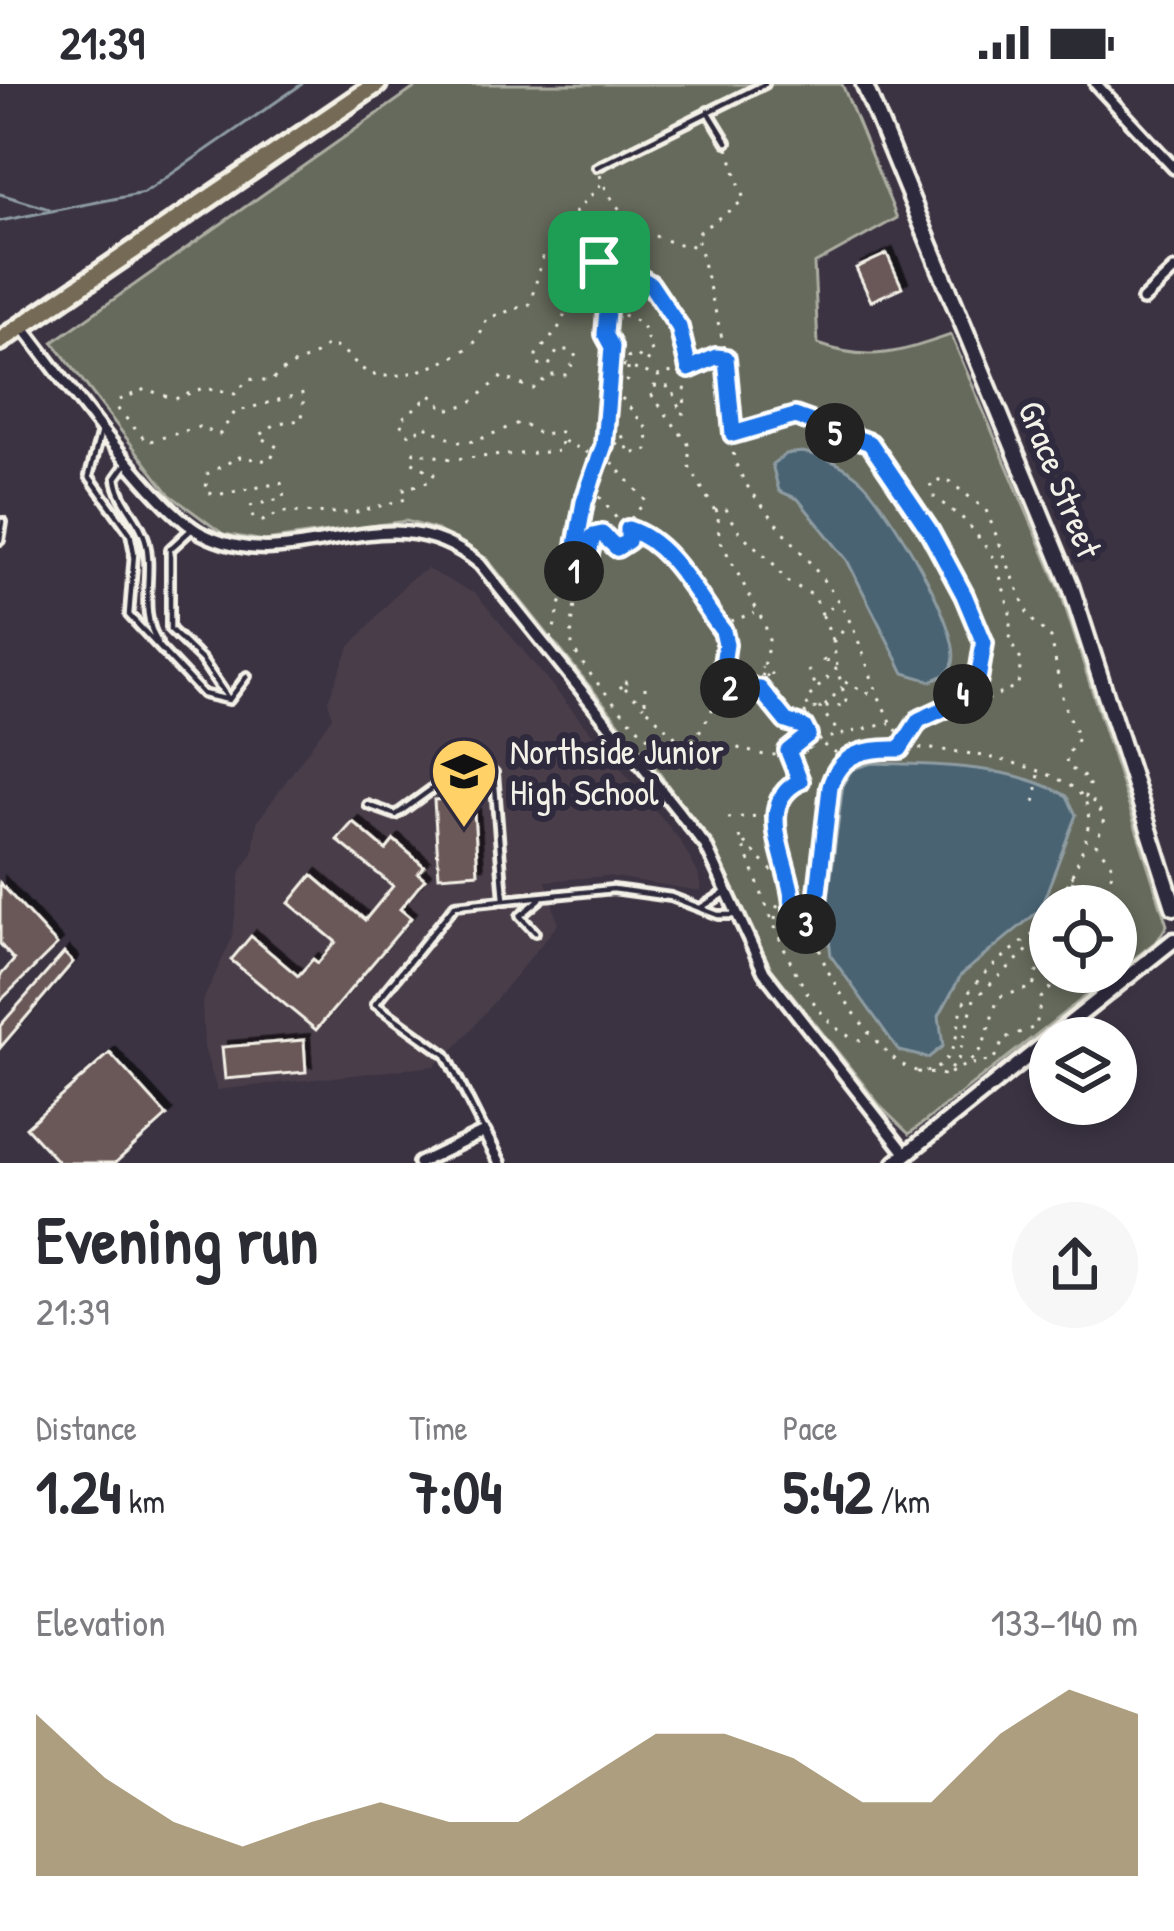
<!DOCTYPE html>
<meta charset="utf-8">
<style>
:root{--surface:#fff;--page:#f7f7f7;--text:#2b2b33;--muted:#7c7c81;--accent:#8a764a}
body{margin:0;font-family:"Patrick Hand",sans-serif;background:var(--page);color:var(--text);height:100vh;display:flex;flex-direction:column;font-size:45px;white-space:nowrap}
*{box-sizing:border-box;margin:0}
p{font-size:39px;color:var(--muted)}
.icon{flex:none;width:66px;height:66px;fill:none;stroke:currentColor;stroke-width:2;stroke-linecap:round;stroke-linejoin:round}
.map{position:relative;height:1079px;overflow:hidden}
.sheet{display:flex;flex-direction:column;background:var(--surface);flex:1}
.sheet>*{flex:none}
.controls{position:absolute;left:1029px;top:801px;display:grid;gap:24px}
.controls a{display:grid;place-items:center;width:108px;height:108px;border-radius:50%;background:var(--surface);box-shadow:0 6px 18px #0003;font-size:60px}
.pin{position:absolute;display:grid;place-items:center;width:102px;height:102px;color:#fff;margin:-51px;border-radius:24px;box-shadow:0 6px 18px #0006}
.km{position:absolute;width:60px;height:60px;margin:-30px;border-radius:50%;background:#222;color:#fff;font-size:33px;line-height:60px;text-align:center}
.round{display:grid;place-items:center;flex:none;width:126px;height:126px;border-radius:63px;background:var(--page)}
.head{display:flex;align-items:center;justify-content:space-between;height:204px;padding:0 36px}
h1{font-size:66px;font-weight:700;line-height:90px}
.metrics{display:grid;grid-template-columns:repeat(3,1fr);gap:18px;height:204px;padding:12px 36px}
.metrics div{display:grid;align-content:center}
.metrics b{font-size:60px;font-weight:700}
.metrics small{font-size:33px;font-weight:400}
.metrics p{font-size:33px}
.chart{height:336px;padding:24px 36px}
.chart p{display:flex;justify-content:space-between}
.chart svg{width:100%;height:216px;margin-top:12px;fill:var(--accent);opacity:.7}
.status{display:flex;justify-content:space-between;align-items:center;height:84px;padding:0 60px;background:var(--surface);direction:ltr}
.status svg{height:33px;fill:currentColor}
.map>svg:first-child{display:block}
</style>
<div class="status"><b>21:39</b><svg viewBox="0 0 49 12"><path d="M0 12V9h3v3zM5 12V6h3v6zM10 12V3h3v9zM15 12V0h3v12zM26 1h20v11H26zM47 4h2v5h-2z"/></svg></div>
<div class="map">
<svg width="1174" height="1079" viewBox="0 0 1174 1079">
<defs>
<filter id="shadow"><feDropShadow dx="5.5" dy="-5.5" stdDeviation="0" flood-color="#0009"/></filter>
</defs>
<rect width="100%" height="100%" fill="#3b3342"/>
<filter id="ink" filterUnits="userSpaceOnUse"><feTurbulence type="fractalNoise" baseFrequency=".00833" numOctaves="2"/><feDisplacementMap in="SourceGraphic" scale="24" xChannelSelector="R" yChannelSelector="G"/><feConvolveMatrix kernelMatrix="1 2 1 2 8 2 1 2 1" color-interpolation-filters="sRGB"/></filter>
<g filter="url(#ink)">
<path fill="#493e49" d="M427 485 477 511 679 755 698 789 701 807 608 792 546 797 558 840 459 960 434 982 217 1006 204 964 202 919 232 854 241 787 253 769 257 738 332 633 328 616 349 564 408 497Z"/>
<path fill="#666a5c" stroke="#adaea2" stroke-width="3" fill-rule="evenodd" d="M420 0H842L897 134 814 180 818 260C869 279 901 268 951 251L1060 506 1167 841 1158 856 909 1050 882 1024 771 884 710 760 657 686 487 475 437 446 406 437 265 457 223 450 170 411 53 258ZM1050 822H1116V888H1050Z"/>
<path fill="#4a6373" stroke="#8e9ca2" stroke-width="3" d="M802 368C824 372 843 380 860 395 885 417 967 550 952 582 949 590 939 594 931 597L904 589 847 476 798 415 779 407 772 380 786 370Z
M872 679C933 681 1012 680 1067 712L1076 731 1040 826 961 891 939 932 943 962 928 974 899 967 831 872 826 830 843 701 852 685Z"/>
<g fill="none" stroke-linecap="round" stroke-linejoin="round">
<path stroke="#8e9ca2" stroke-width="3" d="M0 110 49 125
M0 137 144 109 302 0"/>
</g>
<path fill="#6a5858" stroke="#f4f1e8" stroke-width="3" filter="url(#shadow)" d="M887 170 902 203 871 217 856 184Z
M473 713 478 789 439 792 434 716Z
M353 738 386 766 394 756 424 782 418 789 425 795 400 825 411 834 316 946 231 876 251 852 298 892 313 875 318 879 336 858 289 819 312 791 365 836 393 802 337 756Z
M0 799 57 861 0 917V892L14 876 0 860Z
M64 869 73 878 0 964V942Z
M304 956 306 988 225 995 222 963Z
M110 969 167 1032 115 1079H59L26 1043Z"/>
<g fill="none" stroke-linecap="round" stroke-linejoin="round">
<defs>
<path id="service" d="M708 27 727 58
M597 83 765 0
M101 347 89 392 130 449 134 469 129 531 203 610 229 616 247 592
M126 380 116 394C119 418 139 433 145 455 155 491 137 525 158 559
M193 444 170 465V545L202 576 229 616
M0 456 3 438
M368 721 396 731 447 694 494 689 504 816
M702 823 728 807
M535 848 520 832 540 815
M484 1047 446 971 375 920 455 821 613 805 671 813 718 831H737"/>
<path id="minor" d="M1096 0 1174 84
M1143 216 1174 186
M22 242C60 290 154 424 201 449 298 500 384 401 480 480L706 762 764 888 906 1070
M419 1079 484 1048 500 1079"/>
<path id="tertiary" d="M1051 954 1174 856
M895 1079 1050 955"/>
<path id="secondary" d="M864 0 1071 503 1174 823"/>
<path id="trunk" d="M0 257 377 0"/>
</defs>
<use href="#service" stroke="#f4f1e8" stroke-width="14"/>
<use href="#minor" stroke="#f4f1e8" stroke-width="18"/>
<use href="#tertiary" stroke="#f4f1e8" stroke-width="21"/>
<use href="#secondary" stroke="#f4f1e8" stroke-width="22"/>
<use href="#trunk" stroke="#f4f1e8" stroke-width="26"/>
<path stroke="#f4f1e8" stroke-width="3" stroke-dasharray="3 9" stroke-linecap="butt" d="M728 64 744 116 696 150 724 262 734 376 745 399C775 440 815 480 842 523 868 566 872 618 904 656
M600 91C614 131 651 159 694 162
M603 172C613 183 630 186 643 195 687 227 689 285 683 331L671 303 654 302 651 310 689 361V382L718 432 719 454 765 541 769 556 760 605 786 637H798
M611 278 658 292 725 273
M733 349 795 332 870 359 929 446 984 559 978 596 954 620 919 636 900 663
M564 357 599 374
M592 403 617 435 670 475 723 547C735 591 709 643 678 673 660 674 577 582 572 560 568 543 585 467 593 452L602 450 611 464C629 466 628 452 627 439L646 417 608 373 622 351 630 370 647 366 648 346 617 308 628 296V274L636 271 646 279 653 271 641 239 623 231 601 208 574 211 557 247 536 271 538 281 548 283 558 266H571L577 274 565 291H550L533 305 502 293 469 320 446 326 431 311 399 337 406 349 413 352 423 341 457 358 476 357 521 338 541 351 560 348 561 367 452 375 414 368 411 377 434 390 431 397 404 405 406 415 353 429 281 428 263 437 253 433 250 422 284 414 281 399 216 411 206 408 207 390 239 373 270 377 277 363 259 352 277 339 302 336 304 309 235 328 219 351 199 343 147 358 117 324 120 316 145 305 175 315 203 304 235 310 249 295 271 298C288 277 310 279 327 261 346 263 352 279 367 288 393 302 456 277 475 258 483 250 481 242 488 234L530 220 543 173 574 145V130L602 99
M715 427 726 424C737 458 775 471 783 495L814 512 823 532
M719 541 754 529
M551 555 604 361 612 263 605 251 610 191 599 177 610 148 607 138 621 125
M833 556 823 532 835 519
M827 575 828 580H824L823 577Z
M837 582 833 558 848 541
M808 586 816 602
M771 589 774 592 771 595 767 592Z
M625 597 627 602 622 605 619 599Z
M845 598 877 613
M721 601 758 605
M972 602 983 618 1018 601 1021 576 1010 558V527L995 475 966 437 934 413 930 399 945 394 986 426 1029 533 1051 554C1059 589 1058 620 1079 653L1066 673 1067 682 1090 697 1085 716 1095 718 1104 735 1096 760 1113 782 1105 822
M645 603V623L686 664
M625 604 644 622
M747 604 762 583
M825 622 842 603
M819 623 839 649
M807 649 798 637 809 625 847 621 837 584 806 616 809 625
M818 656 890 639
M691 670C734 647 753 681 785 668 793 665 800 655 807 651L843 673
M1035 718 1039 690
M728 734 773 731
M740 753C762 805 802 944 860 956L869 949
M745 759 781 796
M789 784 793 825 812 842
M781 791 787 774C772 748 773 730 786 703L800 697 788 668
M1071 791 1086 799 1101 822
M1107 812 1131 827 1135 856 1130 867H1124L1116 852
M1065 822 1074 794
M1079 822 1086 801
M1050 833C1026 860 991 877 970 907 957 926 961 948 951 967 922 1021 874 956 855 930 831 896 811 865 816 822 820 787 819 706 840 679 868 644 1071 675 1086 719 1097 750 1069 795 1057 822
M775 836 778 817
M972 980 993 976 1005 954 1036 943 1041 914 1066 888
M917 988 945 991 958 976 974 915 1050 846
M950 989C991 971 984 948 999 913L1033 903 1038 884 1050 881"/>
<use href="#service" stroke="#2f2a3d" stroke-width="4.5"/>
<use href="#minor" stroke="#2f2a3d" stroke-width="9"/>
<use href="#tertiary" stroke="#2f2a3d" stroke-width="12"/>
<use href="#secondary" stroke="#2f2a3d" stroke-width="14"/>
<use href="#trunk" stroke="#756a55" stroke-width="16"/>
</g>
</g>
<g fill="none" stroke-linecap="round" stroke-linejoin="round" filter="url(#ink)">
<defs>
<path id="route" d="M603 172 650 200 679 243 689 285 716 273 726 274 733 350 795 332 870 359 929 446 964 511 984 559 978 596 954 620 919 636 900 665C867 664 840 668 830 703L814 843 793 825C794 785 750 721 800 697L788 667 808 651 804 643 786 637 760 605 720 601 726 560 723 547C696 513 672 459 628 445V457L617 464 602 450 593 452 583 496 572 483 584 418 604 361 612 263 605 250 610 191 599 178Z"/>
</defs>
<use href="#route" stroke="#fff" stroke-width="24"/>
<use href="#route" stroke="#1a73e8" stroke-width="15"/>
</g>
<defs>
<symbol id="school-pin" viewBox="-11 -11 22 30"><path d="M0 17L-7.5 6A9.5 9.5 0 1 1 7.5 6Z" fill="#ffd166" stroke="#2f2a3d"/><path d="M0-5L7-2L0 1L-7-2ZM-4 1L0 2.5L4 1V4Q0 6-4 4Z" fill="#111"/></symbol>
</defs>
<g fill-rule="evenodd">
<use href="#school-pin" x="426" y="649" width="76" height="104"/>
</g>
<g text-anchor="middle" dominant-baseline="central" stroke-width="12" stroke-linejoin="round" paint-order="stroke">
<g font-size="36" fill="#f4f1e8" stroke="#2f2a3d">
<text transform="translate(1061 395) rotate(68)">Grace Street</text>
</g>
<g font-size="36" fill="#f4f1e8" stroke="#2f2a3d" text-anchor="start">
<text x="510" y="666">Northside Junior<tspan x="510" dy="41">High School</tspan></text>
</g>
</g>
</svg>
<div class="controls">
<a><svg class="icon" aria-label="locate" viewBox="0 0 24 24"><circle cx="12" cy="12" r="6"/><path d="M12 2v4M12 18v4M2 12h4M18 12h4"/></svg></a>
<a><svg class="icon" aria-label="layers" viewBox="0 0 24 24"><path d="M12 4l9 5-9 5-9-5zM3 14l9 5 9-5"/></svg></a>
</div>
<div class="pin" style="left:599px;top:178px;background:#1e9e55"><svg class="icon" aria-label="arrive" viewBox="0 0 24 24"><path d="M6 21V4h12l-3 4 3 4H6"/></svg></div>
<b class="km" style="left:574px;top:487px">1</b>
<b class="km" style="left:730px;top:604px">2</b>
<b class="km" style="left:806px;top:840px">3</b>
<b class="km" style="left:963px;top:610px">4</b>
<b class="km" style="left:835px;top:349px">5</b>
</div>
<section class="sheet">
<div class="head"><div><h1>Evening run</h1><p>21:39</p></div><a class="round"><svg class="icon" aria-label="share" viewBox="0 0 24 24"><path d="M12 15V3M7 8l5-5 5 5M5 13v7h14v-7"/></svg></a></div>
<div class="metrics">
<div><p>Distance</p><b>1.24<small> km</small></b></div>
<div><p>Time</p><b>7:04</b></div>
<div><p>Pace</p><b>5:42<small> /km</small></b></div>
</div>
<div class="chart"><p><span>Elevation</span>133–140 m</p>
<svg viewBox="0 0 160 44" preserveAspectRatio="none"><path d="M0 44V11L10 24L20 33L30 38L40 33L50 29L60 33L70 33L80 24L90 15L100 15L110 20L120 29L130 29L140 15L150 6L160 11V44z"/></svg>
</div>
</section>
